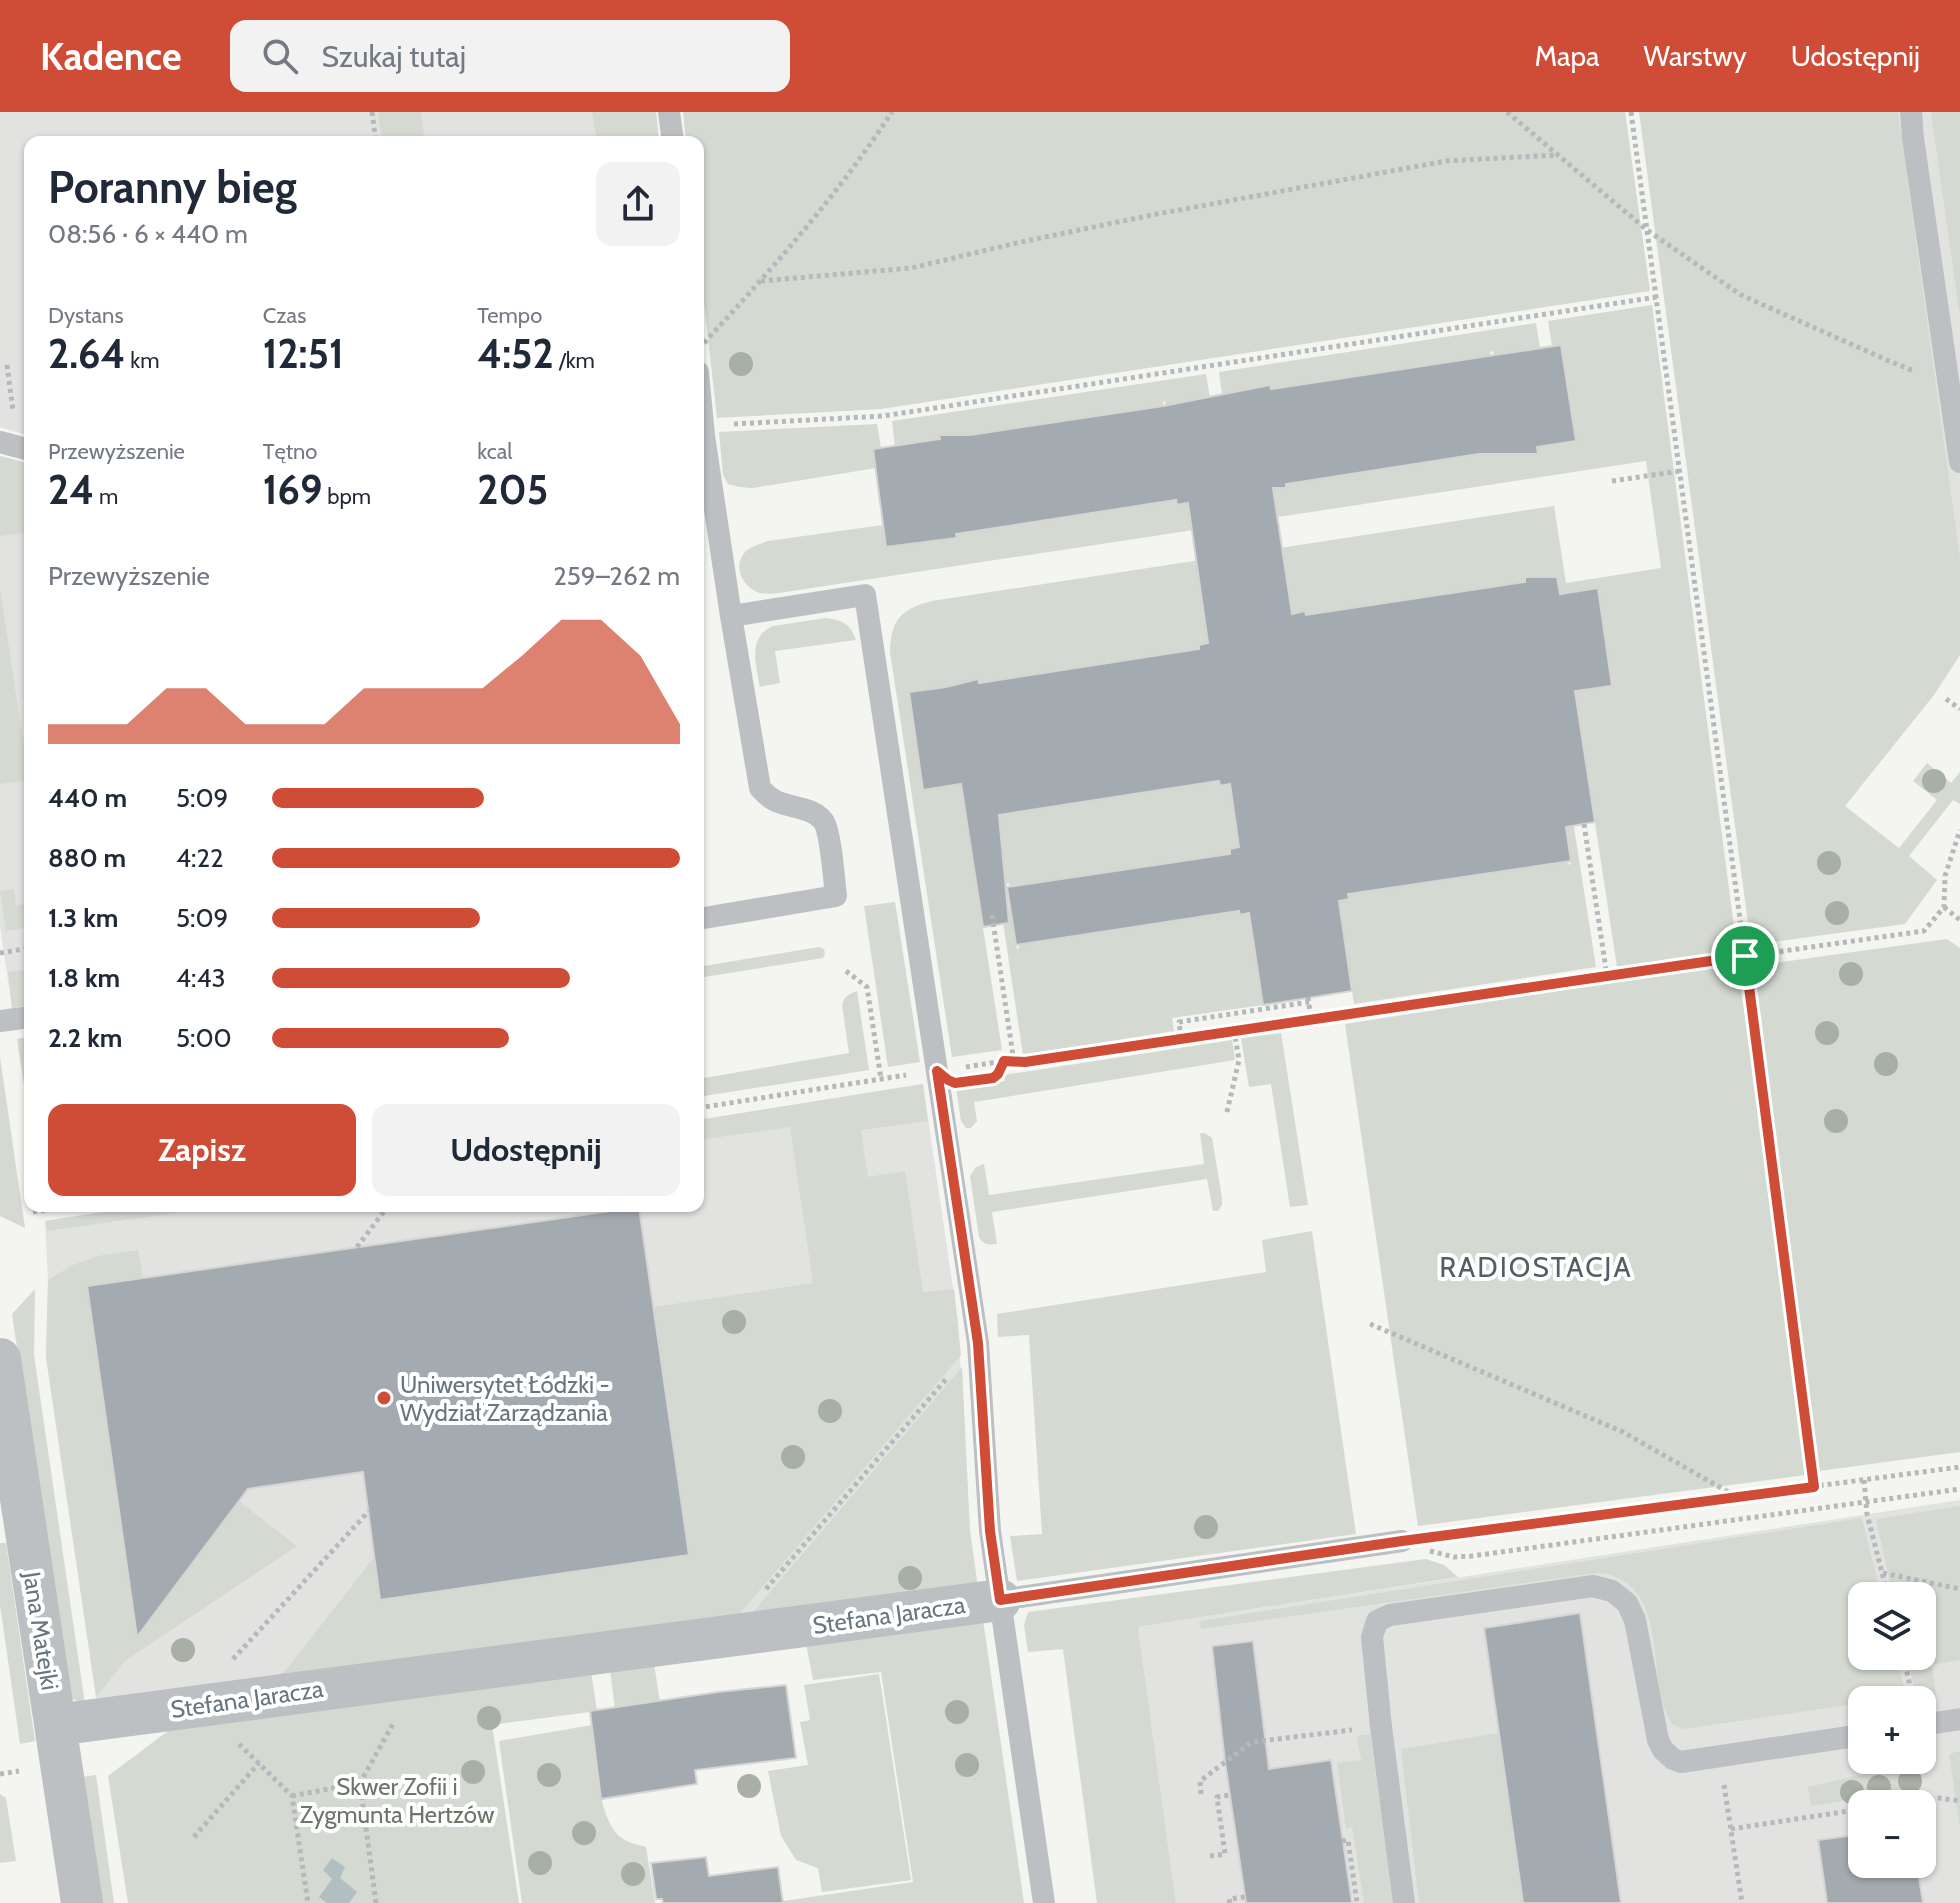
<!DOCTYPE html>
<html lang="pl">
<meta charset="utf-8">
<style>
:root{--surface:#fff;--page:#f2f2f3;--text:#1f2937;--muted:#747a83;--accent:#cf4c36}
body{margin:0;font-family:Cabin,sans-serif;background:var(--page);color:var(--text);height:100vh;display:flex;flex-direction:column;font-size:30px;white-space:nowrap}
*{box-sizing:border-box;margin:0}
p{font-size:26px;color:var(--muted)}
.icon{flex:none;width:44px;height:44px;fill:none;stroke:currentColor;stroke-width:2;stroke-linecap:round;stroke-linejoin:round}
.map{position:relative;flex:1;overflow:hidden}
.drawer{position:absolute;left:24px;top:24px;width:680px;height:1076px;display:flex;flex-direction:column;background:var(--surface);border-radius:16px;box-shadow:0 2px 6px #0004}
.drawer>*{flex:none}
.buttons{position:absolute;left:1848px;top:1470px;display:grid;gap:16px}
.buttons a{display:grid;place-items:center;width:88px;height:88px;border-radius:16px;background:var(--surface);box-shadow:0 2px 6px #0004;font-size:40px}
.pin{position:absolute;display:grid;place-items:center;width:68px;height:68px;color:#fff;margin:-34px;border:4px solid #fff;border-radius:50%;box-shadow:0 2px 8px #0007}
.round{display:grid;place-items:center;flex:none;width:84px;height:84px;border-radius:16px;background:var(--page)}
.head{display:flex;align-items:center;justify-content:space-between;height:136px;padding:0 24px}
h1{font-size:44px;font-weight:700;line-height:60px}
.figures{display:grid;grid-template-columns:repeat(3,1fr);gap:12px;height:136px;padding:8px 24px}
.figures div{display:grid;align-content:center}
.figures b{font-size:40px;font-weight:700}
.figures small{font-size:22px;font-weight:400}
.figures p{font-size:22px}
.chart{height:224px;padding:16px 24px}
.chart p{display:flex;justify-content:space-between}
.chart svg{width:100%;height:144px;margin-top:8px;fill:var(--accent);opacity:.7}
.action{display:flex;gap:16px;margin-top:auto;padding:16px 24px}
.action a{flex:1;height:92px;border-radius:16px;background:var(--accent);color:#fff;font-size:32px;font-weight:700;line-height:92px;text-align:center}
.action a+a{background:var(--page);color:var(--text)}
ul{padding:0 24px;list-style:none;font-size:26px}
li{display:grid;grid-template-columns:128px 96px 1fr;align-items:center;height:60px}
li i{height:20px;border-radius:10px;background:var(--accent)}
header{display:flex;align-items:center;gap:48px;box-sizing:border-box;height:112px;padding:0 40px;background:var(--accent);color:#fff}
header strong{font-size:38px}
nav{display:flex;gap:44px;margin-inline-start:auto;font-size:28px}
.search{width:560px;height:72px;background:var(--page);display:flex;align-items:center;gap:20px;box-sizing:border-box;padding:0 28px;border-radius:16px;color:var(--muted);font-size:30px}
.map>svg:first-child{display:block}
</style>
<header>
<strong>Kadence</strong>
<div class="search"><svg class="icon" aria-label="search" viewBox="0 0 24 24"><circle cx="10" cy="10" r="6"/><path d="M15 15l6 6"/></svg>Szukaj tutaj</div>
<nav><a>Mapa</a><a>Warstwy</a><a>Udostępnij</a></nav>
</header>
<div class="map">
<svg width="1960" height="1791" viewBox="0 0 1960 1791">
<rect width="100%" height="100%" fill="#f4f4f1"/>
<path fill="#e2e3e1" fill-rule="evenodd" d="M0 0H656L659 30H30V324L0 315Z
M1893 0H1960V470Z
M0 344 30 352V893L12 896 0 814Z
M923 972 958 1210 970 1420 978 1476 97 1590 46 1245 48 1168 45 1109 142 1094H698V1008Z
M1960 1388V1791H1176L1138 1515ZM1862 1484H1922V1544H1862ZM1862 1588H1922V1648H1862ZM1862 1692H1922V1752H1862Z"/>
<path fill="#d4d9d1" d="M378 0H421L425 30H382Z
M592 0H656L659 30H597Z
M683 0H1625L1650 179 881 297 717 306 698 137V30H686Z
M1639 0H1898L1960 446V543L1934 583 1845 694 1899 736 1937 688 1913 669 1927 651 1951 671 1960 660V692L1953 688 1909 744 1937 768 1905 812 1751 833Z
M1931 0H1960V199H1959Z
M1652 193 1737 837 1617 855 1569 540 1583 578 1612 573 1598 477 1574 519 1525 470 1306 503 1305 499H1303L1311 558 1201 533 1199 534V537L979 571 978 567H976L945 613 939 576 910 581 955 635 1002 938 952 945 890 540C891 507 901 497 932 489L1554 394 1566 471 1661 456 1646 349 779 481C773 482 766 482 760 481 743 476 732 455 745 440 751 434 760 432 768 429L883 413 956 426V422L1176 388 1177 393H1179L1240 342 1284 376H1286V372L1506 338 1507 342H1509L1561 233 1552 234 1548 209Z
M1536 211 1540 236 1531 237 1537 274 1500 281 1493 239 1490 240 1491 244 1271 277 1222 283 1219 260Z
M1206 262 1210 286 1171 330 1165 289 1163 290V294L943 327 940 324 945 366 895 335 892 309Z
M877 312 881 336 876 356 753 376 740 375 728 372 723 363 719 320Z
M0 344 30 352V420L0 424Z
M0 477 29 668 0 672Z
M826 506C842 508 851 512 856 528L775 539 780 571 760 575C756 553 747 525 773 514Z
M1218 594 1240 739 1230 738V742L1010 775 1009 771 1006 772 1007 776 998 777 997 707H1000L999 703 1219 669 1220 674H1223Z
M1573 709 1596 855 1354 892 1332 746 1349 786 1348 782 1568 749 1569 753 1571 752 1565 710Z
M1243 760 1263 893 1172 906 1174 919 1023 943 1001 797 1010 796 1017 837 1019 836V832L1239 799 1240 803H1242Z
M14 777 16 793 30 791V815L6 819 0 779Z
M895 790 920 950 888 955 864 794Z
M1947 827 1960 836V1340L1819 1359 1753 854Z
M819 835 824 837 825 842 823 846 698 866V855Z
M1739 851 1806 1363 1418 1414 1345 912Z
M30 857V893L12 896 8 860Z
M857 879 869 958 698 985V967L849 941 842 893C844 884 849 882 857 879Z
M1281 921 1308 1093 1290 1095 1271 972 1249 975 1241 926Z
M30 925V986H26L17 927Z
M1232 928 1235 948 974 990 977 1009 971 1016H966L961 1009 956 976 1004 969V963Z
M0 945 25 1116 0 1104Z
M923 972 928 1009 861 1018 868 1065 905 1059 923 1180 954 1177 961 1243 735 1507 276 1565 286 1558 375 1444 392 1486 650 1449 658 1439 659 1447 689 1443 684 1414 679 1411 684 1405 654 1195 813 1171 790 1015 698 1028V1008Z
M1200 1021H1205L1212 1026 1222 1086V1093L1218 1099H1213L1207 1067 992 1100 997 1132C988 1133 984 1133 979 1125L970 1064 976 1055 984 1052 989 1083 1204 1052Z
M142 1094H225L47 1119 45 1109Z
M1312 1119 1356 1422 1017 1469 1010 1424 1042 1422 1029 1223 998 1225 997 1202 1266 1160 1262 1128Z
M138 1138 143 1166 124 1168 117 1178 116 1169 87 1174 91 1203 99 1202 92 1212 135 1512 139 1515 136 1520 137 1523 239 1389 297 1434 125 1549 96 1585 46 1245 48 1168 73 1153 98 1144Z
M35 1177 34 1243 85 1592 70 1586 12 1202Z
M962 1255 970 1420 978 1476 748 1506Z
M1960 1394V1548L1932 1553 1936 1583 1924 1585C1911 1577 1911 1558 1907 1544H1922V1484H1893L1876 1407Z
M1862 1406 1881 1484H1862V1544H1896L1906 1584 1881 1588H1862V1591L1684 1617 1673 1613C1643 1568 1672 1479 1607 1462 1599 1460 1590 1462 1582 1463L1201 1517 1200 1509Z
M0 1431H6L35 1629 20 1632 0 1493Z
M1426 1447 1444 1453 1458 1465 1138 1515 1176 1791H1097L1063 1537 1028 1540 1024 1513 1028 1500Z
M983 1508 1024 1791H770L913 1770 881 1560 813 1568 806 1531Z
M654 1551 660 1590 615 1597 610 1557Z
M591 1559 597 1599 492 1613 519 1791H128L108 1664 176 1613Z
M879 1562 911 1768 822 1780 818 1756 796 1748 781 1724 768 1659 808 1653 800 1610 810 1608 804 1573Z
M592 1613C596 1642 597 1710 622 1726 629 1731 638 1733 646 1735L655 1791H522L499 1629Z
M1499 1621 1523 1791H1419L1401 1637Z
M1370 1622 1393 1791H1364L1352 1715 1346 1717 1337 1651 1361 1648 1357 1624Z
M1960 1639V1715L1949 1642Z
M1916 1650 1921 1677 1811 1694 1808 1675Z
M96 1663 114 1791H101L82 1665Z
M0 1682 6 1686 16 1749 0 1751Z"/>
<path fill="#b2bfc1" d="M332 1746 345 1755 340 1766 357 1780 349 1791H327L319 1785 332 1767 323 1758Z"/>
<path fill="#a4abb0" stroke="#d6d5d4" stroke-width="2" d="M1561 233 1576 329 1537 335 1538 342H1479L1286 372V376H1273L1292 502 1305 499 1306 503 1525 470V465H1557L1560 482 1598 476 1612 574 1575 579 1595 710 1566 715 1571 749 1348 782 1349 787 1339 789 1352 879 1263 893 1249 801 1240 803 1239 799 1016 833 1007 775 1230 742V737L1239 735 1230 672 1220 674 1219 669 999 703 1009 811 983 815 961 672 923 678 909 580 946 575 978 567 979 571 1199 537V533L1208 531 1188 391 1177 393 1176 388 956 422 957 426 886 435 873 337 940 327 939 323H970L1163 294 1270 273 1271 277Z
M639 1095 689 1443 380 1488 363 1360 248 1377 137 1525 87 1174Z
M1580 1501 1621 1791H1523L1484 1516Z
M1253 1529 1269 1657 1331 1648 1352 1791H1246L1225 1650 1212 1534Z
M786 1573 796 1646 695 1658 697 1672 601 1687 590 1599 718 1580Z
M1862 1722V1752H1917L1923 1791H1827L1818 1728Z
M706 1745 709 1764 778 1755 783 1791H663L662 1787H656L651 1751Z"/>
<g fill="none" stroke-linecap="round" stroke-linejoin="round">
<path stroke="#b6b9bb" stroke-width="5" stroke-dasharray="4 4" stroke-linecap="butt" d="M372 0 376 30
M1507 0 1647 118 1741 183 1889 249 1914 259
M1631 0 1745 844 1814 1375
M761 169 911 156 1021 130 1152 103 1446 49 1557 43
M704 231C771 158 838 83 892 0
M7 253 13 299
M734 312 883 304 1657 185
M1612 369 1680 359
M1946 587 1960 597
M1584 712 1607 864 1924 819 1944 795 1945 764 1960 718
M1944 795 1960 808
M992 803 1014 950
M0 841 30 836
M846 859 867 875 881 967
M1308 885 1311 907 1607 864
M1181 926 1179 910 1309 890
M966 955 1003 949
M968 970C990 967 995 971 1004 949L1025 950 1311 907
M698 996 906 963
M1227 1000 1239 948 1234 918
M33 1100 70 1094
M357 1135 388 1094
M1370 1212 1623 1320 1737 1385
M1864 1368 1867 1402 1888 1484
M1431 1425 1960 1355
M1430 1439 1454 1445 1472 1444 1960 1377
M1883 1461 1960 1477
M766 1477 947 1266
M1903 1544 1913 1586
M233 1547 369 1399
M239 1632 292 1684 308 1791
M0 1662 19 1659
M1724 1673 1742 1791
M1201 1682 1200 1669 1252 1630 1352 1618
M292 1684 360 1671
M1898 1692 1939 1686 1960 1689
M1731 1717 1862 1697
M194 1725 259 1651
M1342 1729 1348 1728 1357 1791
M1210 1744 1225 1742 1217 1685 1230 1683
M376 1791 360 1671 394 1610
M1230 1791 1229 1787 1245 1785"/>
<path stroke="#bcc0c3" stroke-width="22" d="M669 0 673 30
M1911 0 1913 26 1960 350
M698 260 704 324 731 504 865 483 978 1231 990 1419 1044 1791
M0 330 30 338
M698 807 836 784C834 768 831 722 824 710 819 703 811 699 803 697 783 691 775 693 760 676L731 504
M0 909 30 905
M1000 1488 1402 1429
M1922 1613 1960 1607
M1404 1791 1381 1615 1372 1525 1377 1509 1390 1503 1593 1474 1612 1479 1627 1491 1635 1508 1658 1628 1663 1638 1673 1647 1681 1650 1862 1623"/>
<path stroke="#bcc0c3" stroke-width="42" d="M0 1247 82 1791
M56 1613 1000 1488"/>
</g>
<g fill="#a8afa4">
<circle cx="741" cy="252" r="12"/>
<circle cx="1934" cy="669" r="12"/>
<circle cx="1829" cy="751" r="12"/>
<circle cx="1837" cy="801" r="12"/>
<circle cx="1851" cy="862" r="12"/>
<circle cx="1827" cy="921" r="12"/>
<circle cx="1886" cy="952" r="12"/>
<circle cx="1836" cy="1009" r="12"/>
<circle cx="734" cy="1210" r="12"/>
<circle cx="830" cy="1299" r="12"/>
<circle cx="793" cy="1345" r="12"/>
<circle cx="1206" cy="1415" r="12"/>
<circle cx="910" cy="1466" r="12"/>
<circle cx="183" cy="1538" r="12"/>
<circle cx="957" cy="1600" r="12"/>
<circle cx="489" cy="1606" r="12"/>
<circle cx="967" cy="1653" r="12"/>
<circle cx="473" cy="1660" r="12"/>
<circle cx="549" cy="1663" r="12"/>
<circle cx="1910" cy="1669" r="12"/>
<circle cx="749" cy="1674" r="12"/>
<circle cx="1879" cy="1675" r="12"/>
<circle cx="1852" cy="1680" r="12"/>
<circle cx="584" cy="1721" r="12"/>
<circle cx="540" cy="1751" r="12"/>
<circle cx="633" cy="1762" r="12"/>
</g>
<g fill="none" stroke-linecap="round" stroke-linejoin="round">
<defs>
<path id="route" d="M1745 844 1814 1375 1402 1429 1000 1488 990 1419 978 1231 937 959 948 968 955 971 993 966 998 962 1004 949 1025 950C1265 913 1505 879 1745 844Z"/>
</defs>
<use href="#route" stroke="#fff" stroke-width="16"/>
<use href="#route" stroke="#cf4c36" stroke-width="10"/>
</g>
<circle fill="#cf4c36" stroke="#fff" stroke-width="3" cx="384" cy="1286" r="8"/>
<g text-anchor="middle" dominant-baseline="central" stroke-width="8" stroke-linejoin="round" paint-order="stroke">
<g font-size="24" fill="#67767f" stroke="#fff" text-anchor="start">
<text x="400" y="1272">Uniwersytet Łódzki -<tspan x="400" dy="28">Wydział Zarządzania</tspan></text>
</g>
<g font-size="24" fill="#67767f" stroke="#fff">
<text transform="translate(889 1503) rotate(-8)">Stefana Jaracza</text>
<text transform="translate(41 1519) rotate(81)">Jana Matejki</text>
<text transform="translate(247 1587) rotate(-8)">Stefana Jaracza</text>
</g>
<g font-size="24" fill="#6a7765" stroke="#fff">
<text x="397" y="1674">Skwer Zofii i<tspan x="397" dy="28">Zygmunta Hertzów</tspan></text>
</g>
<g font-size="28" letter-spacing="2" fill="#545f65" stroke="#fff">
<text x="1536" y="1155">RADIOSTACJA</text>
</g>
</g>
</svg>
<div class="buttons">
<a><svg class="icon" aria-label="layers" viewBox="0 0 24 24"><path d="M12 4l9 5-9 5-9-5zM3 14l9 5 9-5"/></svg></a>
<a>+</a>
<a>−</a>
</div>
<div class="pin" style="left:1745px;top:844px;background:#1e9e55"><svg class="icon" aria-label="arrive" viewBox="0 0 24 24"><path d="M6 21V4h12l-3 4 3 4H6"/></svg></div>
<section class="drawer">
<div class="head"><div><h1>Poranny bieg</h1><p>08:56 · 6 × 440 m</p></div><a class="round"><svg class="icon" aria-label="share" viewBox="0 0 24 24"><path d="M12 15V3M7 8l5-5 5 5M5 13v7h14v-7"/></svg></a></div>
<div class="figures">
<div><p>Dystans</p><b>2.64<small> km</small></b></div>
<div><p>Czas</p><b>12:51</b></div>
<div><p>Tempo</p><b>4:52<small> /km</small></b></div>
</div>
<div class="figures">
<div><p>Przewyższenie</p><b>24<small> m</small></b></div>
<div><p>Tętno</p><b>169<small> bpm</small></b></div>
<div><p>kcal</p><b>205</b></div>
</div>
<div class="chart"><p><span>Przewyższenie</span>259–262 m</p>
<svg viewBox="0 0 160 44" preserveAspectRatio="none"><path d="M0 44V38L10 38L20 38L30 27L40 27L50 38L60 38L70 38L80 27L90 27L100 27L110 27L120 17L130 6L140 6L150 17L160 38V44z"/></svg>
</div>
<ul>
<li><b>440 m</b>5:09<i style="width:52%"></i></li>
<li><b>880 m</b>4:22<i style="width:100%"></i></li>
<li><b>1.3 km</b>5:09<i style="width:51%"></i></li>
<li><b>1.8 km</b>4:43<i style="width:73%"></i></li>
<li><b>2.2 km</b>5:00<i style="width:58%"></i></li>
</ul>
<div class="action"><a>Zapisz</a><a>Udostępnij</a></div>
</section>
</div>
